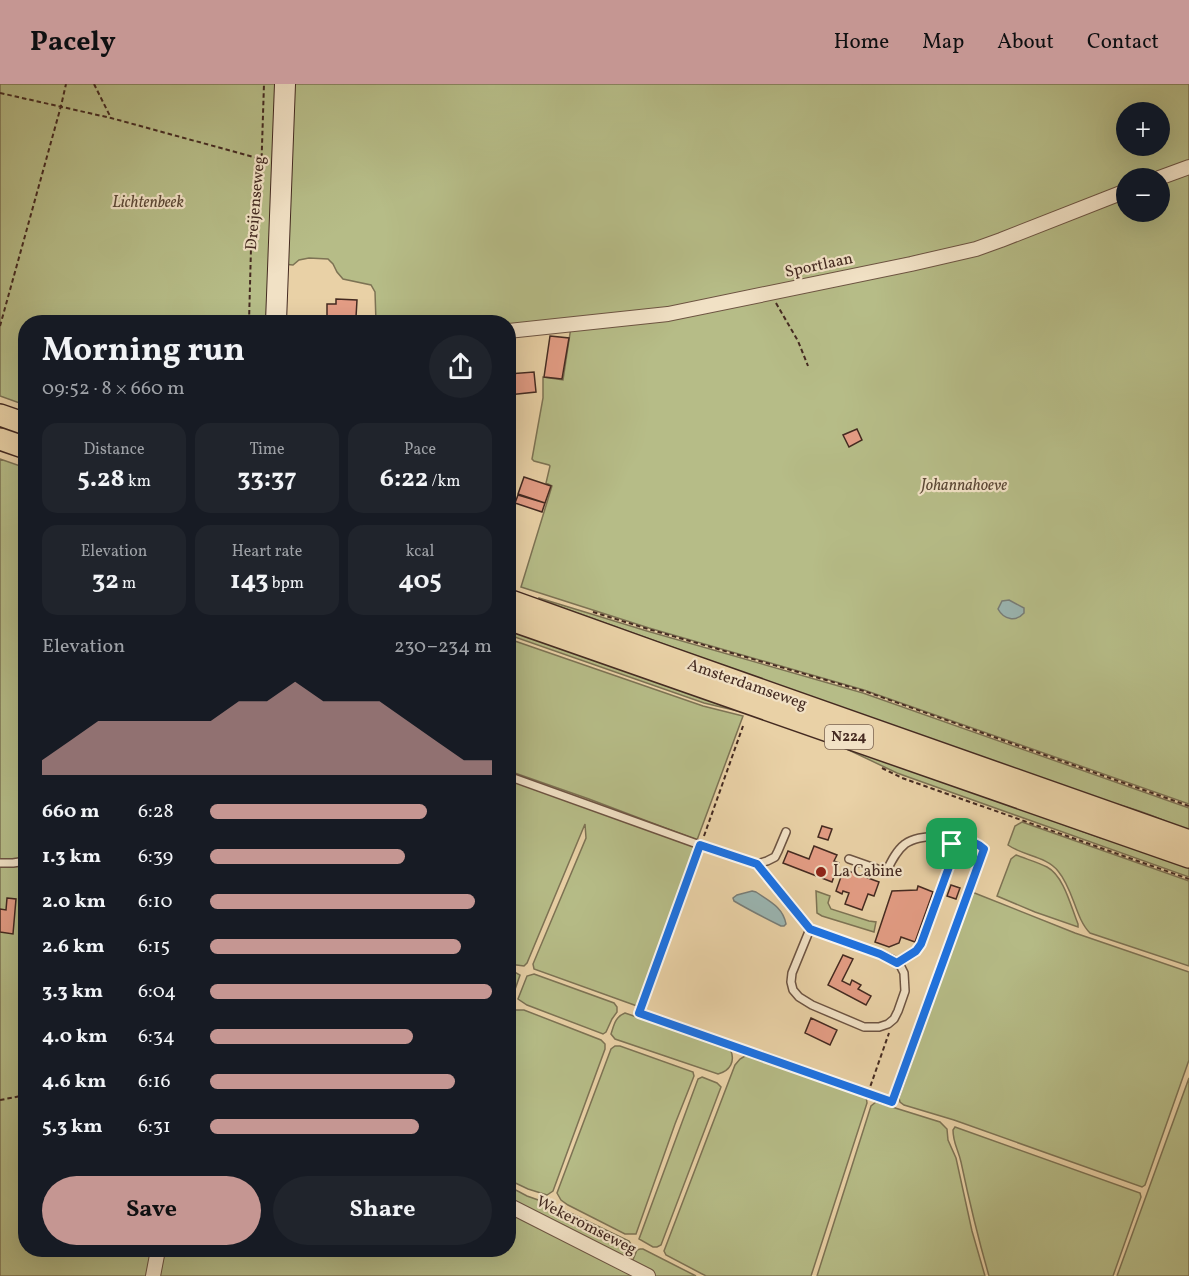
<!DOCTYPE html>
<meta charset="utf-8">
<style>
:root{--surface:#171b24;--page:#20242c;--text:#f1f3f6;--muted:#9ea1a6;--accent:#c59692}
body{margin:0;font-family:Vollkorn,serif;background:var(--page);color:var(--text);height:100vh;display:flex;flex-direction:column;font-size:22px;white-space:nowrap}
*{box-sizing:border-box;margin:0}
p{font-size:20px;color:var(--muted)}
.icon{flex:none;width:33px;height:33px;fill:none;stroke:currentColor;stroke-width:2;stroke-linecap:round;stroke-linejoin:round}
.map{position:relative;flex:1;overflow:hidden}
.side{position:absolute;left:18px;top:231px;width:498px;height:942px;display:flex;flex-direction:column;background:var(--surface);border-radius:24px;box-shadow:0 6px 24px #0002}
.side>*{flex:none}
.fabs{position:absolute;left:1116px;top:18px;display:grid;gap:12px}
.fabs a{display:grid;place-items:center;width:54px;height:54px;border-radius:50%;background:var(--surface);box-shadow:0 6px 24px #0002;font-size:30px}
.pin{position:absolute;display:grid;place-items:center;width:51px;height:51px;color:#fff;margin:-26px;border-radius:12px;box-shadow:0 3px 9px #0006}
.round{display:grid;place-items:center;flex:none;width:63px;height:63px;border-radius:32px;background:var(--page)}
.headline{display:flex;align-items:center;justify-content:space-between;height:102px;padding:0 24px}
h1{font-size:33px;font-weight:700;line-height:45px}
.stats{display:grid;grid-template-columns:repeat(3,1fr);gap:9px;height:102px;padding:6px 24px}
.stats div{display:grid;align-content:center;border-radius:15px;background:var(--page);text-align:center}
.stats b{font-size:26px;font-weight:700}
.stats small{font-size:16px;font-weight:400}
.stats p{font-size:16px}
.chart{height:168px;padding:12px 24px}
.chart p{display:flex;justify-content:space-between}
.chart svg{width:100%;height:108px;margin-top:6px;fill:var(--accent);opacity:.7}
.primary-button{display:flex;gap:12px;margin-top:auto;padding:12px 24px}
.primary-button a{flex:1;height:69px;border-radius:36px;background:var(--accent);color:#111;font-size:24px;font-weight:700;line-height:69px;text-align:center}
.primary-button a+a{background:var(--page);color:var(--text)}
ul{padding:0 24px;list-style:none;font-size:20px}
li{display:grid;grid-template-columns:96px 72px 1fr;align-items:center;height:45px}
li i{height:15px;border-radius:8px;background:var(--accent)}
header{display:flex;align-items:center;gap:36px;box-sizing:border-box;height:84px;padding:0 30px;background:var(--accent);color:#111}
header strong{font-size:28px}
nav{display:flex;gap:33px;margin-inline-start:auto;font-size:21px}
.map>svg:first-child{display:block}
</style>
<header>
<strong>Pacely</strong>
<nav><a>Home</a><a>Map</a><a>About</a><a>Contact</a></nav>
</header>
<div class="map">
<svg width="1189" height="1192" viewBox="0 0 1189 1192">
<rect width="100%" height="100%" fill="#e9d1a6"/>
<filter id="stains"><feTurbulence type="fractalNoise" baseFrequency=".00333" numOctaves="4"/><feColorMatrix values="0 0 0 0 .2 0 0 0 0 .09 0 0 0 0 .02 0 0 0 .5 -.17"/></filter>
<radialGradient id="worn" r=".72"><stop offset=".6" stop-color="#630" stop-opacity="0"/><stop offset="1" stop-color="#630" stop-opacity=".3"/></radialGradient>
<path fill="#b6bc87" stroke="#7d7354" stroke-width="1.5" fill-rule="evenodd" d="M0 0H280L271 238H26L25 321 0 312Z
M290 0H1189V80L1152 94H1126V104L1001 153 668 227 509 244 508 238H376L375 208 371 201 343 195 337 188 333 180 328 175 309 174 299 176 293 181 283 180ZM1126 28H1160V62H1126Z
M1189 86V720L864 606 649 544 521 503 552 402 546 399 550 382 549 381 534 377 532 375 543 314V293L563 296 571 243 912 183 1126 110V128H1160V98Z
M0 375 26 384V1166H154L150 1192H0Z
M539 514 647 547 863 609 1189 724V748C1157 732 1123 720 1087 713L539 515Z
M509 542 1003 714 1045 734 1101 754 1150 766 1189 780V793L897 689 832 658 755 631 704 619 509 551Z
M509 555 703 622 743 632 697 756 589 715 509 687Z
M509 696 695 763 637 922 534 885 533 880 586 754 585 740 527 879 524 882 509 880Z
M1022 738 1189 797V882L1090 849C1075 834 1074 806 1058 787 1046 772 1023 772 1008 761L1015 742Z
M1016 771C1026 775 1037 778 1047 783 1064 792 1071 823 1078 840V843L1035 828 997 812 1011 775Z
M816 807 830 812 828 819 831 825 869 837 876 838 874 848 822 832 817 829Z
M972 808 1075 849 1189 888V976L1145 1101 1142 1103 954 1036 904 1021 900 1018 899 1014Z
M509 885 520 891 509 923 508 885Z
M534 890 614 919 617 923V928L612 935 606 948 603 950 527 921 518 915 527 892Z
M514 926H524L601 956 605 960V965L553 1107 547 1111 528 1105 509 1096 508 940Z
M625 929 730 965C736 977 730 987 718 990L615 955 611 950C614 941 615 933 625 929Z
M615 962H620L693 988 694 992 675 1040 636 1150H625L568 1121 561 1116 557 1109 611 965Z
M745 972H750L866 1012 867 1019 811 1192H706L666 1171 664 1167 735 981 740 975Z
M702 993 717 999 721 1003 661 1161 657 1163H653L639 1155 698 995Z
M1189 994V1192H1117Z
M876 1018 940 1038 947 1045 948 1056 956 1074 972 1147 985 1192H817L871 1022Z
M955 1043 1140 1109 1141 1113 1113 1192H989C978 1154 969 1116 961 1078 958 1065 953 1059 953 1046Z
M508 1102 527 1112 558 1123 629 1157C634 1163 630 1168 627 1175L509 1118Z
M509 1124 642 1192H157L161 1166H508Z
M640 1165H643L696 1192H654L632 1178 637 1166Z"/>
<path fill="#9ab5b1" stroke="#787d77" stroke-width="1.5" d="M1009 516 1024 524V529C1016 538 1004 536 998 525L1002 517Z
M752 807 756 808C769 817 783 823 786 840L784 842H781C765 834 749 826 734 817L733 814 737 811Z"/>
<path fill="#e49d85" stroke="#442a21" stroke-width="1.5" d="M336 215 357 216 356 233 327 232V220H336Z
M550 252 569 254 562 295 544 293Z
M534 288 536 308 508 311V290Z
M857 345 862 356 849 363 843 351Z
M524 393 551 402 545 419 518 410Z
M518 411 545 419 542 428 515 419Z
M822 742 832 745 828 756 818 753Z
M814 762 837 771 834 777 839 779 832 798 783 779 788 767 809 775Z
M843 787 849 789V787L879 798 874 812 868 810 862 826 845 820 849 809 843 807 842 810 836 807Z
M951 801 960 804 956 815 947 812Z
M918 802 933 808 915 858 901 853 899 859 889 863 875 858 892 807 917 806Z
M7 814 16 815 13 850 0 848V825L6 826Z
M843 871 853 875 842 897 850 901 852 896 861 901 858 905 871 912 866 921 828 901Z
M811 934 837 946 830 961 805 949Z"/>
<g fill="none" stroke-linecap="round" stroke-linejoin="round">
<defs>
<path id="service" d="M508 692 700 761 757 780 767 777 775 773 778 767 786 748
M849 775 886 788C891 778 896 767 905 760 919 750 958 747 953 772L921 860 916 867 897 879
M0 779H13L26 777
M757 780 810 845 880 870 892 875 900 881 904 889 905 907 898 927 894 935 888 940 879 943H864L812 921 799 913 793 906 791 898 792 889 810 845"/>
<path id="minor" d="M1159 94 1189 83
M508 247 668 230 911 180 976 165 1001 156 1126 107
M508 1121 648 1192
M153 1192 158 1166"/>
<path id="secondary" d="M276 238 285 0"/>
<path id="primary" d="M0 331 26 340
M0 355 26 364
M508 516 656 569 1189 757
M508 535 1189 773"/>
</defs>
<use href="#service" stroke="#6d5442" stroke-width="10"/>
<use href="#minor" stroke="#6d5442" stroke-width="16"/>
<use href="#secondary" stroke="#442a21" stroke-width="22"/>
<use href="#primary" stroke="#442a21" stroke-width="24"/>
<path stroke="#442a21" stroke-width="2" stroke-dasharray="4.5 3" stroke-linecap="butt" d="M94 0 110 32
M0 9 111 34 261 75
M776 219 798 257 808 282
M249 238 251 164 258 122 261 93 264 0
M0 242 61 22 66 0
M20 380 26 382
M593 528 648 545 864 607 1189 722
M882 684 902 694 1189 795
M704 752 743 642
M697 768 639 929 892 1018 984 765C976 759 968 753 958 758
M868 1009 889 949
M0 1016 26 1011"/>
<use href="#service" stroke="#f1e1c5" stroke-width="7"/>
<use href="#minor" stroke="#f1e1c5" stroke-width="14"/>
<use href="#secondary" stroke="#f1e1c5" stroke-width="20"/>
<use href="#primary" stroke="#e9d1a6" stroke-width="21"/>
</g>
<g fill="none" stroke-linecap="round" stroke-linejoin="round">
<defs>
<path id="route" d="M962 756C971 756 977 759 984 765L892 1018 639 929 700 761 757 780 810 845 880 870 897 879 916 867 921 860 953 772 954 766 952 760Z"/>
</defs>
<use href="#route" stroke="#fff" stroke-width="12"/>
<use href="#route" stroke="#1a73e8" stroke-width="8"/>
</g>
<circle fill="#8f2418" stroke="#f1e1c5" stroke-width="2" cx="821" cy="788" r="6"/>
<g text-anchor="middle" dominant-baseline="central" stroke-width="4.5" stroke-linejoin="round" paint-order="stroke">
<rect fill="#f1e1c5" stroke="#786152" stroke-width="1.5" x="825" y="641" width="48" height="24" rx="4.5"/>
<g font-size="15" font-weight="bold" fill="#442a21">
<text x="849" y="653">N224</text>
</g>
<g font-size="16" font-style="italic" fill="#5b4735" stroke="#f1e1c5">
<text x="148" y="119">Lichtenbeek</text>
<text x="964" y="402">Johannahoeve</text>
</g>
<g font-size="16" fill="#442a21" stroke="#f1e1c5">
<text transform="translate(256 119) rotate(-85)">Dreijenseweg</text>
<text transform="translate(819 182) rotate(-12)">Sportlaan</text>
<text transform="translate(747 601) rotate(19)">Amsterdamseweg</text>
<text transform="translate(586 1142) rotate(27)">Wekeromseweg</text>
</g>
<g font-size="16" fill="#442a21" stroke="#f1e1c5" text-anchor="start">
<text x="833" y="788">La Cabine</text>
</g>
</g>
<rect width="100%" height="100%" filter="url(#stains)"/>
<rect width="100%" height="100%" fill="url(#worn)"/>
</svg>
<div class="fabs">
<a>+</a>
<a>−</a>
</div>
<div class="pin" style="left:952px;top:760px;background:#1e9e55"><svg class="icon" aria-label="arrive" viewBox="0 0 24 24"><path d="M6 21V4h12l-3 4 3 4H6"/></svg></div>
<section class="side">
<div class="headline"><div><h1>Morning run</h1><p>09:52 · 8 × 660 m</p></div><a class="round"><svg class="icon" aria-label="share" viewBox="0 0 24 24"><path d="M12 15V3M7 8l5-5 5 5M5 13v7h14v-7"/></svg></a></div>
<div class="stats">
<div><p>Distance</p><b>5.28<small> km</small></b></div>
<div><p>Time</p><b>33:37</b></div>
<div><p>Pace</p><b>6:22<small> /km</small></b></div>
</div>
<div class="stats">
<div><p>Elevation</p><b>32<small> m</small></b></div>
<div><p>Heart rate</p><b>143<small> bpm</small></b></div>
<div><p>kcal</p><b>405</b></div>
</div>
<div class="chart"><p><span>Elevation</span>230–234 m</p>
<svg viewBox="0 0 160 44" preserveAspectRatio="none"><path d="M0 44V38L10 30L20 22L30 22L40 22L50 22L60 22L70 14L80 14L90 6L100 14L110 14L120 14L130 22L140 30L150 38L160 38V44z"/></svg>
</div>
<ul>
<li><b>660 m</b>6:28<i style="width:77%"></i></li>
<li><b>1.3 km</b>6:39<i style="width:69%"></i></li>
<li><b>2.0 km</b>6:10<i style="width:94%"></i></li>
<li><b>2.6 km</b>6:15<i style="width:89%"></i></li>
<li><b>3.3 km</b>6:04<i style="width:100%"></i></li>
<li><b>4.0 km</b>6:34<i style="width:72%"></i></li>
<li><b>4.6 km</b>6:16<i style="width:87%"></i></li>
<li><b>5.3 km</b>6:31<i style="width:74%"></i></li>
</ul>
<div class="primary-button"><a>Save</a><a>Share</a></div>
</section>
</div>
